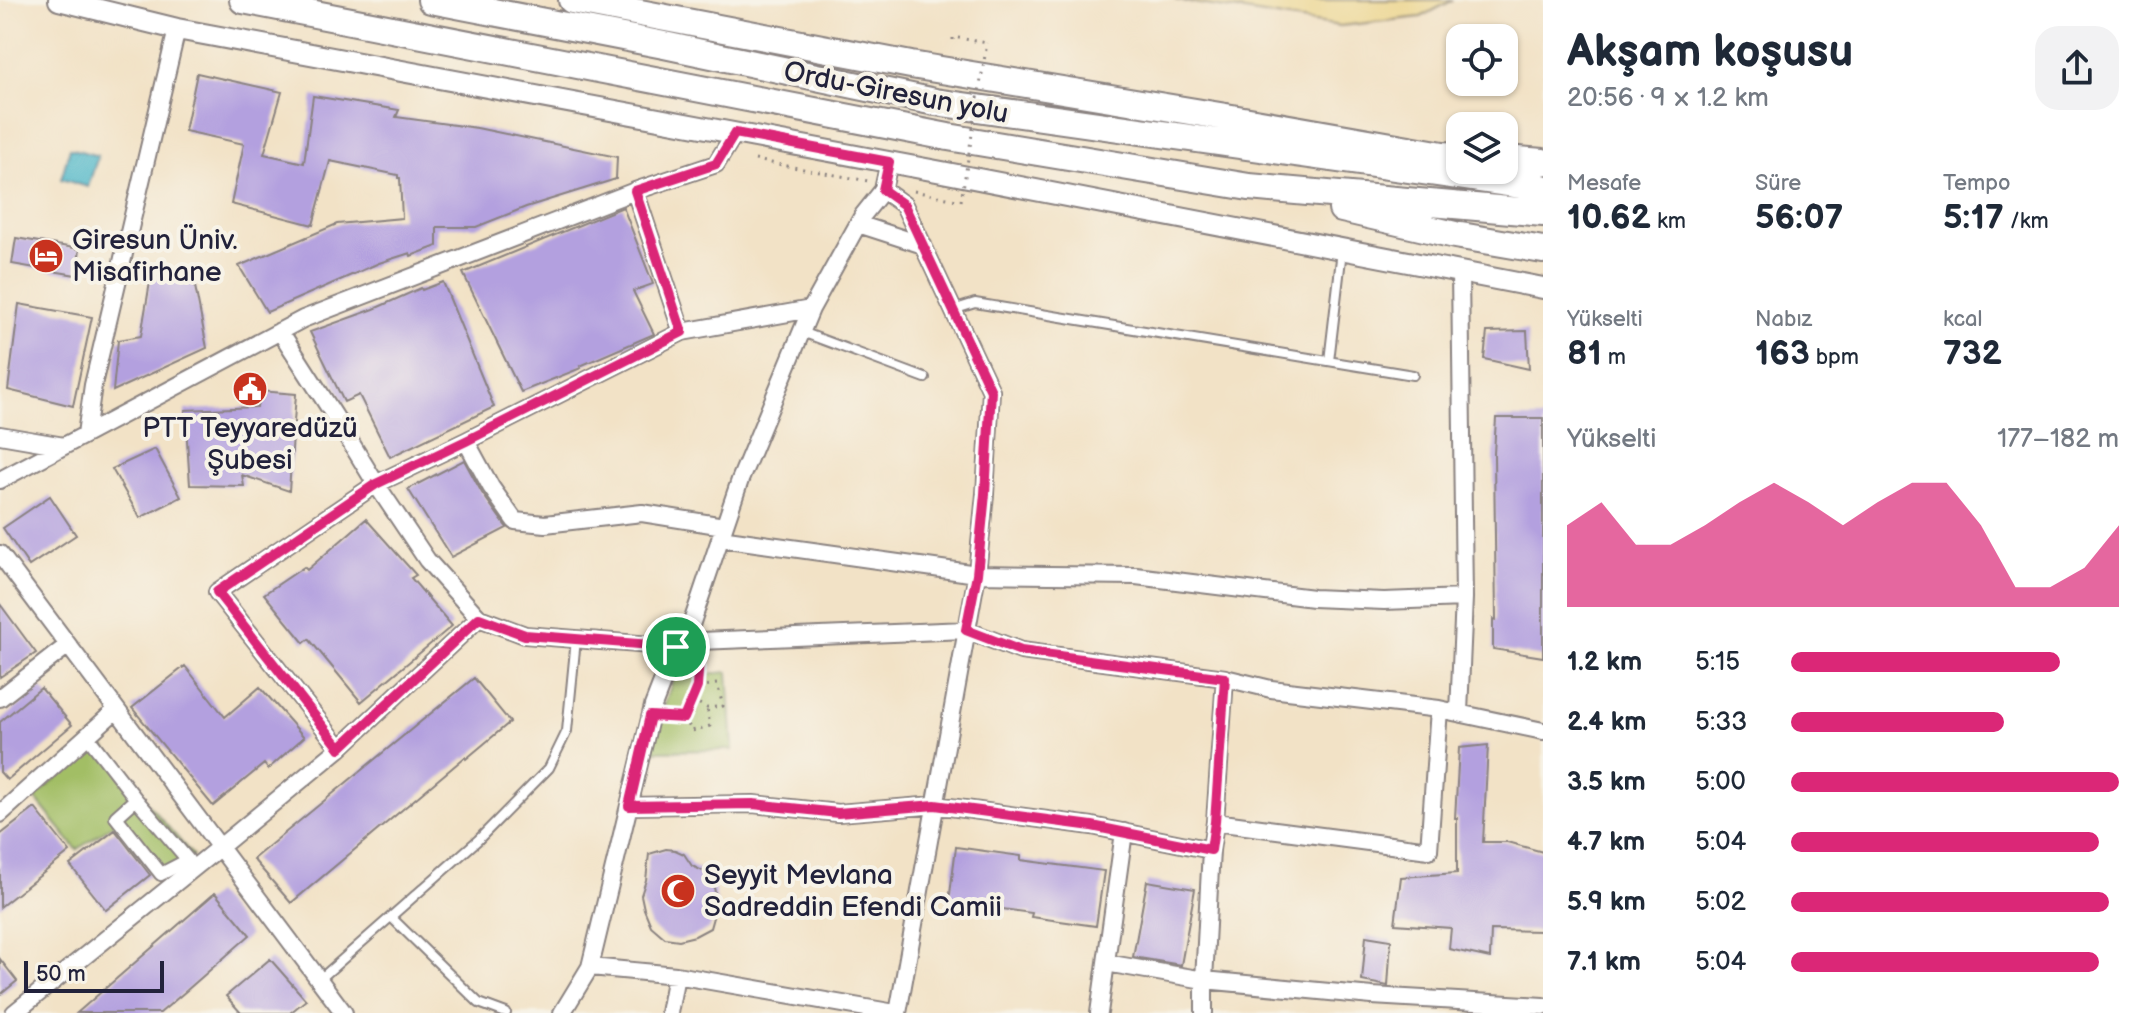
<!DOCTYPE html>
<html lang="tr">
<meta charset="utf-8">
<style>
:root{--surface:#fff;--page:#f2f2f3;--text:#1f2937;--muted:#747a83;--accent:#db2777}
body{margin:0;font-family:"Balsamiq Sans",sans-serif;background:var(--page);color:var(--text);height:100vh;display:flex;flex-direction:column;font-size:30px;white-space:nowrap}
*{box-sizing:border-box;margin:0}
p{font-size:26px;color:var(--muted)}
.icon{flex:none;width:44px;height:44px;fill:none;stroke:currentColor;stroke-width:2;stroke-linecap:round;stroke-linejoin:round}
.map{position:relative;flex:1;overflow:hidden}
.details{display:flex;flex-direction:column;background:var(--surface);width:600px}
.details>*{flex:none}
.buttons{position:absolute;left:1446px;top:24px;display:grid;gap:16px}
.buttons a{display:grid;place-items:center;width:72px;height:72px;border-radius:16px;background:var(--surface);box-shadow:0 2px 6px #0004;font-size:40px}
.scale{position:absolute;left:24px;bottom:20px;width:140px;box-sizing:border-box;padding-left:8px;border:4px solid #22223b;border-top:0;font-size:22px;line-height:28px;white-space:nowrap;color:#22223b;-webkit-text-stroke:6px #f7f3e8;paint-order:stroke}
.pin{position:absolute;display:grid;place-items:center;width:68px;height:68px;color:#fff;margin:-34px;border:4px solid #fff;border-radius:50%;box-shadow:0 2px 8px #0007}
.round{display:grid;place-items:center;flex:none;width:84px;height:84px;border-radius:24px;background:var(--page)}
.head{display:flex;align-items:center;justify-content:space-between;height:136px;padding:0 24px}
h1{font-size:44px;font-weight:800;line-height:60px}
.figures{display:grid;grid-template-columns:repeat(3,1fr);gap:12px;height:136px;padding:8px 24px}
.figures div{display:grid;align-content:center}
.figures b{font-size:34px;font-weight:800}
.figures small{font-size:22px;font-weight:400}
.figures p{font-size:22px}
.chart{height:224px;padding:16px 24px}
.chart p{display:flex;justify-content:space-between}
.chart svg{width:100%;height:144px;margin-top:8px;fill:var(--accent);opacity:.7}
ul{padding:0 24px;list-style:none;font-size:26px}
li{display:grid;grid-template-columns:128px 96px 1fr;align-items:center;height:60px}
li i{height:20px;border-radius:10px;background:var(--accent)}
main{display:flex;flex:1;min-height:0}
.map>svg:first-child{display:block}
</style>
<main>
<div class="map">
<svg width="1543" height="1013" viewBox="0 0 1543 1013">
<rect width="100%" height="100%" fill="#f7f3e8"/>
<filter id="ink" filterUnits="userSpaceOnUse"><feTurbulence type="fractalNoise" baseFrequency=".0125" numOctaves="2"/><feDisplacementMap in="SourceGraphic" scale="16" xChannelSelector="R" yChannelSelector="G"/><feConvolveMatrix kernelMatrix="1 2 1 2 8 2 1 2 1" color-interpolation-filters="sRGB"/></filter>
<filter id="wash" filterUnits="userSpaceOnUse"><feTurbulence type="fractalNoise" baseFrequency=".006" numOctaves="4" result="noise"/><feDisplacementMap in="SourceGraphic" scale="32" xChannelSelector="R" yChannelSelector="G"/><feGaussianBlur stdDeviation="1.8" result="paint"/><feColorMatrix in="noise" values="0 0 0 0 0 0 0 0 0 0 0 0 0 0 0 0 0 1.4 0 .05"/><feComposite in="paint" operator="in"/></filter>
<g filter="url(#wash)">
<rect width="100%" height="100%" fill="#f2e2c6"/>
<path fill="#a2be65" stroke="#627050" stroke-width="2" d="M728 672 733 750 649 751 674 677Z
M99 739 142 797 193 856 162 883 114 824 77 850 35 798Z"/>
<path fill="#eeda9e" stroke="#887e6c" stroke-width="2" d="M1175 0H1453L1421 17 1340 26Z"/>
<path fill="#4bb6c8" stroke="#366c82" stroke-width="2" d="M70 148 98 156 88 187 61 179Z"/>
<g id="blocks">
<path fill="#b3a0df" d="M197 73 282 92 264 154 304 163 313 96 399 110 396 117 477 128 617 157 616 179 526 207 476 227H437V246L411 256 410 253 379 263 267 312 239 266 337 224 402 218 400 178H398V175L330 161 313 225 231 204 244 144 185 131Z
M623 207 653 284 633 291 654 334 580 366 581 368 521 392 463 273Z
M16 238 80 249 76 275 12 264Z
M151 276H193L207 348 113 391 118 340 141 336Z
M443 282 494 407 390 457 359 395 344 402 310 332 374 309 421 288 422 290Z
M19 304 92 317 73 406 8 390Z
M1527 331 1529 369 1484 359 1487 332Z
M259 391 296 394 289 491 242 475 244 486 190 485 185 410 257 407Z
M1496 418H1543V657L1493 649V619L1496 620 1494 454Z
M155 449 181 497 140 518 112 469Z
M464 460 482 493 507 528 451 557 408 489Z
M50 496 76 535 29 566 3 528Z
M366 519 416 575 411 578 452 626 361 702 309 639 304 643 264 594 304 567 307 570Z
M0 604 36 653 0 677Z
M185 666 225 717 260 687 304 737 268 769 264 764 213 806 132 708Z
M474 678 510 722 466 759 465 757 291 903 253 859Z
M41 688 72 725 7 780 0 772V722Z
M1488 745 1483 842H1507L1543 852V931L1491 930 1490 958 1449 949 1451 928 1395 924 1401 877 1457 873V818H1455L1459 748Z
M35 808 70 852 0 907V835Z
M115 830 150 875 106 910 70 865Z
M956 847 1021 856V860L1104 871 1096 926 1031 917 1032 913 949 902Z
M666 849 675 850 684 854 692 866 705 872 714 887 717 903 710 928 695 936 679 940 665 938 651 926 644 909 641 895 646 880 649 854Z
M1147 881 1195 889 1181 965 1133 957Z
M215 893 250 935 186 991 160 1013H77Z
M1366 936 1391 940 1388 986 1362 981Z
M0 959 17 981 0 995Z
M270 959 306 1000 290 1013H241L226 996Z"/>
</g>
</g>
<g filter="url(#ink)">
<use href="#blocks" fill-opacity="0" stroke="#8a8280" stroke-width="2"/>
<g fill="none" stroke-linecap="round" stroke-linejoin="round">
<defs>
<path id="service" d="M953 310 975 303 1413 375
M802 332 925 378
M1329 361 1342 250
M391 917 479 1003 506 1013
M319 980 478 840 549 768 567 731 576 639"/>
<path id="pedestrian" d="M87 736 136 799 188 860 161 874 116 817 136 799"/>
<path id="minor" d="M883 190 904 205 991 391 985 494 977 574 898 1013
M635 191 682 332
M858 224 923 245
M280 331 334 415 376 484 427 560 479 618 525 635 676 647 700 641 966 630 1021 651 1225 678 1271 689 1439 709 1543 731
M86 434 93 385 177 29
M0 435 64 446
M466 441 491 487 515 521 545 524 642 513 724 526
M0 480 303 319 635 191 716 164 735 133
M720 538 977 574 1136 576 1313 598 1384 601 1464 598
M0 554 344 1013
M0 698 68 645
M1459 712 1464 598 1460 271
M340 748 217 592 376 484 466 441 682 332 811 309
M629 806 753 804 838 813 935 805 1092 826 1211 850 1215 822 1429 850 1439 709
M0 814 116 710
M1215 822 1225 678
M1106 963 1204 980 1372 996 1543 1006
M590 967 676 975 895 1013
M14 1013 220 847 340 748 479 618
M562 1013 590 967 653 706 676 647 689 631 740 480 811 309 863 215 883 190 889 162
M669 1013 676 975
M1099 1013 1124 832
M1204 1013V980L1211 850"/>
<path id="tertiary" d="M59 0 177 29 942 172 1543 288"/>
<path id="trunk" d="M243 0 948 137 1249 187 1543 213
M431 0 664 45 935 102 1543 188
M572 0 911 65 1232 118 1443 155 1460 156
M1504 159 1543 162
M1342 209 1455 235 1543 250"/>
</defs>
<use href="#service" stroke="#8a8280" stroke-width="12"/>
<use href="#pedestrian" stroke="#8a8280" stroke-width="16"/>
<use href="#minor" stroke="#8a8280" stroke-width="20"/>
<use href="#tertiary" stroke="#8a8280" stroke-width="24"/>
<use href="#trunk" stroke="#8a8280" stroke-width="30"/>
<path stroke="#8a8280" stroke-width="3" stroke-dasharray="2 6" stroke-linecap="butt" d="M953 40V37L987 43
M755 160 868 181
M914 191 961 201
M692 700 707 708 723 706 717 684 697 687
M666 717 684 718 697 687 699 659
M684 718 692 731 710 726 707 708"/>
<use href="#service" stroke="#fff" stroke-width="8"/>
<use href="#pedestrian" stroke="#fff" stroke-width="12"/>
<use href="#minor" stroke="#fff" stroke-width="16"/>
<use href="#tertiary" stroke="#fff" stroke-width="20"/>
<use href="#trunk" stroke="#fff" stroke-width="26"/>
<path stroke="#8a8280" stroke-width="3" stroke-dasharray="2 6" stroke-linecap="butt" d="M961 201 987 43"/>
</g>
</g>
<g fill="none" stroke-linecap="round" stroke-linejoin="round" filter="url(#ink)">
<defs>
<path id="route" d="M735 133 889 162 883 190 904 205 991 391 985 494 977 574 966 630 1021 651 1225 678 1215 822 1211 850 1092 826 935 805 838 813 753 804 629 806 650 716 684 718 697 687 700 641 676 647 525 635 479 618 340 748 217 592 376 484 466 441 682 332 635 191 716 164Z"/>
</defs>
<use href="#route" stroke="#fff" stroke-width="16"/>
<use href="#route" stroke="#db2777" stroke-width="10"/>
</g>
<defs>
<symbol id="hotel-disc" viewBox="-11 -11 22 22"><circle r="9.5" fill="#c8321e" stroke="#f7f3e8"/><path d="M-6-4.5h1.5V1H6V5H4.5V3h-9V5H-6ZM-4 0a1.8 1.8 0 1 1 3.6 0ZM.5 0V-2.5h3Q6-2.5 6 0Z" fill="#fff"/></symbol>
<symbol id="civic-disc" viewBox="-11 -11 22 22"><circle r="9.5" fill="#c8321e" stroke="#f7f3e8"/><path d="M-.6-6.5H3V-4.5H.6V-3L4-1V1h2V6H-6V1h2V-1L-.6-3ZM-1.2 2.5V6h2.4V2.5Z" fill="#fff"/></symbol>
<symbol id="mosque-disc" viewBox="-11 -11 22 22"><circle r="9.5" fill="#c8321e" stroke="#f7f3e8"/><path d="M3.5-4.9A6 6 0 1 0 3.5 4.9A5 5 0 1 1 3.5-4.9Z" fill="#fff"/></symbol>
</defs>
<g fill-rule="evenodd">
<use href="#hotel-disc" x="26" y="236" width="40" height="40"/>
<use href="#civic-disc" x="230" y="369" width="40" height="40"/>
<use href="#mosque-disc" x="658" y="871" width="40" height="40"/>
</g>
<g text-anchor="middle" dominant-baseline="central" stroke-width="8" stroke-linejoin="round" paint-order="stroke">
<g font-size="28" fill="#22223b" stroke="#f7f3e8">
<text transform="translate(896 93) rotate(11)">Ordu-Giresun yolu</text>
</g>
<g font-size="28" fill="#22223b" stroke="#f7f3e8" text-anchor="start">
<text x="72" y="240">Giresun Üniv.<tspan x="72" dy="32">Misafirhane</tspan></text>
<text x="250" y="428" text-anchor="middle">PTT Teyyaredüzü<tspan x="250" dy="32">Şubesi</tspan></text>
<text x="704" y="875">Seyyit Mevlana<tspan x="704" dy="32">Sadreddin Efendi Camii</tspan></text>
</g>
</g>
</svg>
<div class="buttons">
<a><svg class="icon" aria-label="locate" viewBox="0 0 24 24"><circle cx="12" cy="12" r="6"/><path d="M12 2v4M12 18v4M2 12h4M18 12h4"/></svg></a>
<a><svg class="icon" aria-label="layers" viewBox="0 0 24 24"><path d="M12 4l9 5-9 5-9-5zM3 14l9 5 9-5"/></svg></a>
</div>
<div class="scale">50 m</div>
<div class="pin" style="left:676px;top:647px;background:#1e9e55"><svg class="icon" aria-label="arrive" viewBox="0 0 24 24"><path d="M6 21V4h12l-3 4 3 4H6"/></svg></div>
</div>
<section class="details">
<div class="head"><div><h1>Akşam koşusu</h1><p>20:56 · 9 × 1.2 km</p></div><a class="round"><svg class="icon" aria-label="share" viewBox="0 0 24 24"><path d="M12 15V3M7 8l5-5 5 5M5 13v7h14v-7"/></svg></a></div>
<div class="figures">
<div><p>Mesafe</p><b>10.62<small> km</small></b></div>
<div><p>Süre</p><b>56:07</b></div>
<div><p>Tempo</p><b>5:17<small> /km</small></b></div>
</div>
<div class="figures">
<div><p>Yükselti</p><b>81<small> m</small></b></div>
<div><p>Nabız</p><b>163<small> bpm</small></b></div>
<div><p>kcal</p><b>732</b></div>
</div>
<div class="chart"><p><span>Yükselti</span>177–182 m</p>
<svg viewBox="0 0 160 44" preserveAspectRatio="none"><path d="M0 44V19L10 12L20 25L30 25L40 19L50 12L60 6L70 12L80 19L90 12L100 6L110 6L120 19L130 38L140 38L150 32L160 19V44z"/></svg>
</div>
<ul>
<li><b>1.2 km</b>5:15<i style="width:82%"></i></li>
<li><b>2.4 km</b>5:33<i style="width:65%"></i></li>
<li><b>3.5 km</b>5:00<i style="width:100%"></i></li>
<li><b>4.7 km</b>5:04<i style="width:94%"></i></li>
<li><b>5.9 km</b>5:02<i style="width:97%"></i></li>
<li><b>7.1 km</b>5:04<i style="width:94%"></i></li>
</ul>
</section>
</main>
